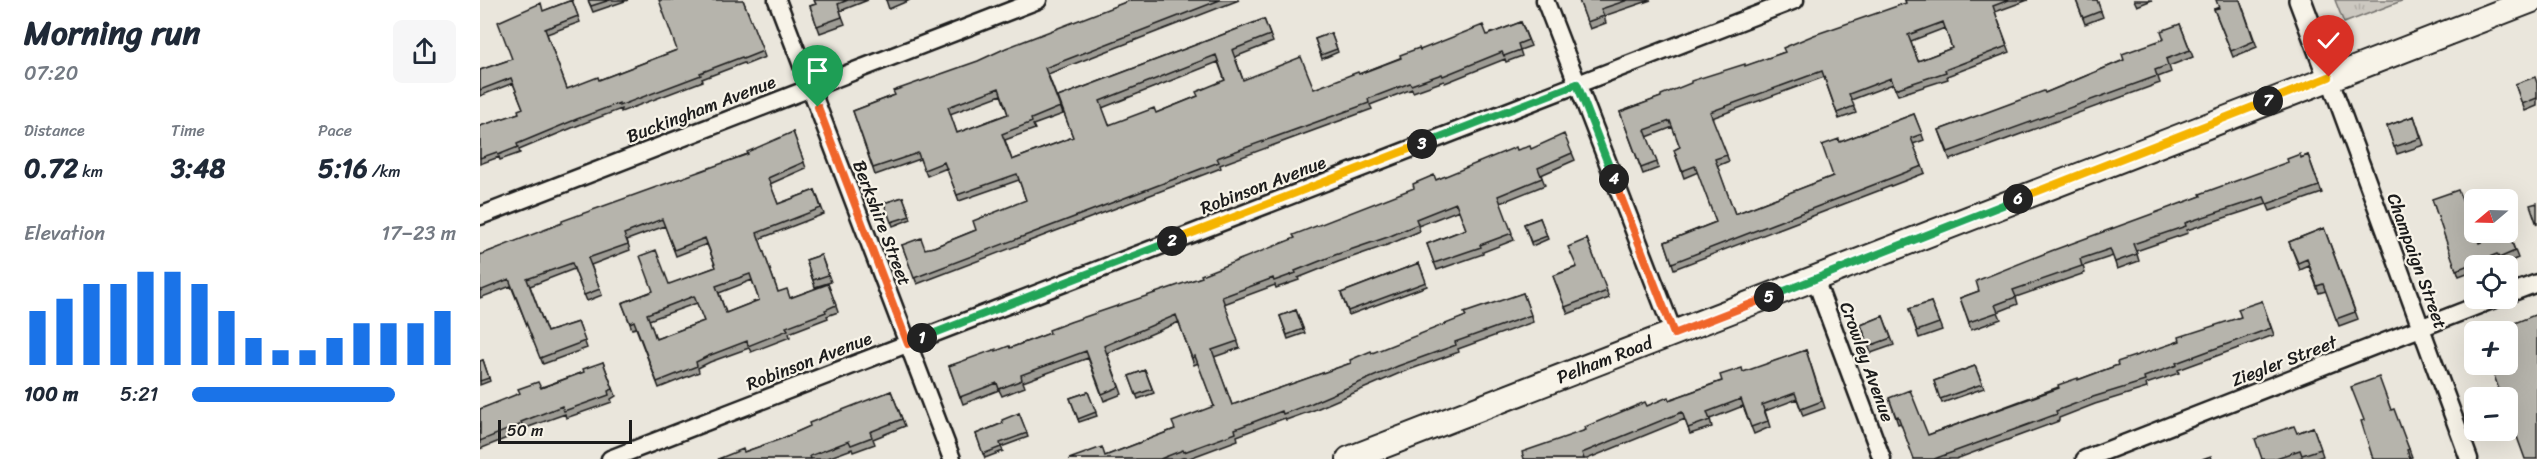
<!DOCTYPE html>
<meta charset="utf-8">
<style>
:root{--surface:#fff;--page:#f6f6f7;--text:#1f2937;--muted:#747a83;--accent:#1a73e8}
body{margin:0;font-family:Sriracha,sans-serif;background:var(--page);color:var(--text);height:100vh;display:flex;flex-direction:column;font-size:22px;white-space:nowrap}
*{box-sizing:border-box;margin:0}
p{font-size:20px;color:var(--muted)}
.icon{flex:none;width:33px;height:33px;fill:none;stroke:currentColor;stroke-width:2;stroke-linecap:round;stroke-linejoin:round}
.map{position:relative;flex:1;overflow:hidden}
.sheet{display:flex;flex-direction:column;background:var(--surface);width:480px}
.sheet>*{flex:none}
.needle{width:39px;rotate:251deg}
.tools{position:absolute;left:1984px;top:189px;display:grid;gap:12px}
.tools a{display:grid;place-items:center;width:54px;height:54px;border-radius:9px;background:var(--surface);box-shadow:0 6px 24px #0002;font-size:30px}
.scale{position:absolute;left:18px;bottom:15px;width:134px;box-sizing:border-box;padding-left:6px;border:3px solid #1c1c1c;border-top:0;font-size:16px;line-height:21px;white-space:nowrap;color:#1c1c1c;-webkit-text-stroke:4px #f7f3e8;paint-order:stroke}
.pin{position:absolute;display:grid;place-items:center;width:51px;height:51px;color:#fff;margin:-62px -26px;border-radius:50% 50% 50% 0;rotate:-45deg;box-shadow:0 0 6px #0007}
.pin .icon{rotate:45deg}
.km{position:absolute;width:30px;height:30px;margin:-15px;border-radius:50%;background:#222;color:#fff;font-size:16px;line-height:30px;text-align:center}
.round{display:grid;place-items:center;flex:none;width:63px;height:63px;border-radius:9px;background:var(--page)}
.summary{display:flex;align-items:center;justify-content:space-between;height:102px;padding:0 24px}
h1{font-size:33px;font-weight:700;line-height:45px}
.figures{display:grid;grid-template-columns:repeat(3,1fr);gap:9px;height:102px;padding:6px 24px}
.figures div{display:grid;align-content:center}
.figures b{font-size:26px;font-weight:700}
.figures small{font-size:16px;font-weight:400}
.figures p{font-size:16px}
.chart{height:168px;padding:12px 24px}
.chart p{display:flex;justify-content:space-between}
.chart svg{width:100%;height:108px;margin-top:6px;stroke:var(--accent);stroke-width:6}
ul{padding:0 24px;list-style:none;font-size:20px}
li{display:grid;grid-template-columns:96px 72px 1fr;align-items:center;height:45px}
li i{height:15px;border-radius:8px;background:var(--accent)}
main{display:flex;flex:1;min-height:0}
.map>svg:first-child{display:block}
</style>
<main>
<section class="sheet">
<div class="summary"><div><h1>Morning run</h1><p>07:20</p></div><a class="round"><svg class="icon" aria-label="share" viewBox="0 0 24 24"><path d="M12 15V3M7 8l5-5 5 5M5 13v7h14v-7"/></svg></a></div>
<div class="figures">
<div><p>Distance</p><b>0.72<small> km</small></b></div>
<div><p>Time</p><b>3:48</b></div>
<div><p>Pace</p><b>5:16<small> /km</small></b></div>
</div>
<div class="chart"><p><span>Elevation</span>17–23 m</p>
<svg viewBox="0 0 160 44" preserveAspectRatio="none"><path d="M5 44V22M15 44V17M25 44V11M35 44V11M45 44V6M55 44V6M65 44V11M75 44V22M85 44V33M95 44V38M105 44V38M115 44V33M125 44V27M135 44V27M145 44V27M155 44V22"/></svg>
</div>
<ul>
<li><b>100 m</b>5:21<i style="width:77%"></i></li>
</ul>
</section>
<div class="map">
<svg width="2057" height="459" viewBox="0 0 2057 459">
<defs>
<pattern id="park-tufts" width="24" height="20" patternUnits="userSpaceOnUse" patternTransform="scale(1.5)"><rect width="24" height="20" fill="#ccc8c0"/><path d="M3 7l-1-3M5 7V3M7 7l1-3M15 17l-1-3M17 17v-4M19 17l1-3" fill="none" stroke="#afaba4"/></pattern>
</defs>
<rect width="100%" height="100%" fill="#eae6dc"/>
<filter id="ink" filterUnits="userSpaceOnUse"><feTurbulence type="fractalNoise" baseFrequency=".0167" numOctaves="2"/><feDisplacementMap in="SourceGraphic" scale="12" xChannelSelector="R" yChannelSelector="G"/><feConvolveMatrix kernelMatrix="1 2 1 2 8 2 1 2 1" color-interpolation-filters="sRGB"/></filter>
<g filter="url(#ink)">
<path fill="url(#park-tufts)" stroke="#74726e" stroke-width="1.5" d="M1855 0H1924L1864 23Z"/>
<g fill="none" stroke-linecap="round" stroke-linejoin="round">
<defs>
<path id="minor" d="M297 0 472 459
M1065 0 1194 334
M1849 77 1989 459
M0 216 558 0
M1335 279 1402 459
M2028 294 2057 283
M130 459 1315 0
M1605 459 2017 298"/>
<path id="tertiary" d="M1820 0 1849 77"/>
<g id="secondary">
<path id="s1" d="M869 459 2052 0"/>
</g>
</defs>
<use href="#minor" stroke="#1c1c1c" stroke-width="21"/>
<use href="#tertiary" stroke="#1c1c1c" stroke-width="26"/>
<use href="#secondary" stroke="#1c1c1c" stroke-width="28"/>
<use href="#minor" stroke="#f7f3e8" stroke-width="16"/>
<use href="#tertiary" stroke="#f7f3e8" stroke-width="21"/>
<use href="#secondary" stroke="#f7f3e8" stroke-width="24"/>
</g>
<path fill="#9d9b94" stroke="#1c1c1c" stroke-width="1.5" fill-rule="evenodd" d="M92 0 100 22 67 34 87 89 119 80 197 50 263 0 285 57 265 65 264 63 222 79 223 81 141 112V109L99 125 39 150 40 153 20 160 19 157 0 164V126L39 113 43 108 33 83 0 96V70L32 59 63 11Z
M108 0H148L113 12Z
M334 0H388L360 11 365 24 340 33 330 6 336 4Z
M406 0H430L409 9Z
M651 0H759L568 74 583 114 553 125 555 129 525 140 532 160 593 137 578 97 784 19 793 42 755 57 763 80 834 89 879 74 940 50 1007 35 1041 22 1051 46 1040 50 1042 56 1026 62 1025 59 965 83 964 81 933 92 932 89 890 105 892 109 740 165 741 168 437 284 422 245 445 249 454 247 496 230 546 200 539 180 479 201 467 168 447 176 440 159 395 175 373 111 415 95ZM738 62 745 81 718 96 676 113 629 125 622 108ZM521 95 528 114 477 133 470 114Z
M1099 0H1171L1124 16 1126 23 1110 29Z
M1425 0H1548L1515 12 1530 52 1467 76 1468 79 1418 95 1413 84 1371 100 1376 113 1359 119 1344 77 1232 118 1249 161 1237 166 1255 214 1353 176 1360 142 1434 114 1444 140 1433 144 1445 173 1194 269 1185 242 1236 222 1218 172 1204 178 1194 150 1200 147 1193 127 1167 137 1179 168 1163 174 1140 112 1305 52 1426 3ZM1465 28 1472 48 1438 61 1431 41Z
M1596 0H1617L1623 17 1605 24Z
M1654 0H1672L1657 6Z
M1760 0 1777 47 1753 57 1734 9Z
M1700 24 1713 57 1689 66 1691 72 1678 77 1680 83 1470 160 1459 130 1565 93 1644 60 1684 39Z
M851 33 858 52 842 59 835 39Z
M2057 83V106L2045 111 2035 84Z
M1934 116 1944 145 1917 154 1907 126Z
M313 132 326 168 290 184 298 204 335 190 344 214 279 239 298 292 310 298 348 284 358 312 347 316 348 318 309 333 310 337 271 352 269 348 230 362 218 368 219 372 179 388 156 328 152 329 142 303 236 267 227 244 196 256 185 226 147 240 150 250 111 265 122 295 107 301 94 269 50 286 67 332 98 322 107 348 63 364 31 286 0 298V255L268 154ZM272 280 279 300 246 313 239 293ZM217 303 224 321 176 339 169 320Z
M1051 149 1092 153 1095 160 1061 175 1065 185 1020 203 1034 240 1003 252V254L957 270 947 244 986 229 979 210 938 226 940 231 910 244 858 262 818 278 819 280 796 288 795 285 744 304 760 348 734 357 752 405 871 363 1043 293 1053 322 978 349 979 352 920 373 834 410 806 420 805 418 757 436 758 440 707 459 706 457 699 459H589L625 456 695 429 734 406 718 363 714 365 699 322 627 353 642 394 624 401 608 358 543 382 545 387 522 396 519 390 483 404 469 366 516 351 530 348 722 277 956 180 1037 150Z
M1828 155 1842 193 1790 211 1787 204 1707 230 1708 233 1656 251 1659 261 1637 269 1633 256 1603 266 1605 273 1536 297 1538 304 1518 312 1521 319 1491 330 1480 298 1499 291 1721 196Z
M423 197 431 219 413 226 404 203Z
M1952 199 1999 243 2028 232 2038 258 2021 265 2019 261 2007 266H1995V270L1979 276Z
M1060 218 1068 239 1052 246 1044 224Z
M1844 228 1878 319 1859 326 1846 291 1839 293 1829 266 1820 270 1809 242Z
M1107 239 1129 298 1088 314 1073 276 1096 267Z
M341 255 351 282 335 287 326 260Z
M939 263 947 286 869 315 861 293Z
M1782 301 1794 335 1698 370 1699 373 1666 384 1667 388 1615 404 1579 418V421L1476 459H1434L1421 423 1418 424 1409 398 1448 435 1638 365 1761 317Z
M1451 302 1462 330 1439 338 1429 309Z
M816 310 825 333 808 339 800 316Z
M1403 316 1414 345 1391 353 1381 325Z
M1326 350 1345 408 1323 416 1317 399 1285 411 1290 427 1274 434 1263 406 1230 419 1232 427 1210 434 1205 419 1107 459H1044L1106 430 1167 406 1189 400Z
M3 360 10 381 0 385V361Z
M123 362 136 396 131 399 132 402 86 418 85 414 43 429 44 431 0 449V409L104 372Z
M1495 366 1504 388 1462 403 1454 381Z
M665 370 674 393 658 399 649 376Z
M411 391 425 426 393 439 395 444 373 452 372 449 345 459H238L264 452 301 439Z
M608 392 617 416 599 422 590 398Z
M1911 410 1929 449 1932 457 1929 458Z
M539 413 548 437 521 447 523 451 505 458 496 434 523 423Z
M1833 427 1843 456 1834 459H1823L1822 457 1817 459H1782L1817 433Z"/>
<path fill="#b6b4ac" stroke="#1c1c1c" stroke-width="1.5" fill-rule="evenodd" d="M92 0 98 16 65 29 87 89 118 77 119 80 197 50 179 0H263L283 51 263 59 262 57 220 73 221 75 139 106V103L97 119 37 144 38 147 18 155 17 152 0 158V126L39 113 38 110 43 108 31 78 0 90V70L32 59 18 22 61 3 63 11Z
M108 0H130L111 6Z
M334 0H368L358 4 362 17 337 26 330 6 336 4Z
M651 0H740L565 68 580 107 551 119 552 122 522 134 532 160 593 137 578 97 784 19 790 35 752 50 763 80 821 57 834 89 878 72 879 74 921 58 920 55 939 48 940 50 1003 25 1007 35 1041 22 1048 40 1038 44 1040 50 1024 56 1022 52 963 76 962 74 931 85 930 83 888 99 889 103 737 158 739 162 434 278 422 245 441 238 445 249 454 247 496 230 493 221 546 200 537 174 477 195 464 162 444 170 438 153 393 168 373 111 415 95 413 91 498 61 526 48ZM736 55 745 80 716 92 718 96 676 113 674 108 629 125 620 101ZM519 88 528 114 477 133 468 107Z
M1099 0H1148L1121 9 1124 16 1107 22Z
M1425 0H1529L1513 6 1527 46 1465 70 1466 72 1415 89 1411 78 1369 94 1374 106 1357 113 1342 71 1230 112 1247 155 1235 159 1255 214 1353 176 1342 145 1359 139 1360 142 1434 114 1442 134 1431 138 1442 166 1192 263 1185 242 1236 222 1215 166 1202 171 1194 150 1200 147 1190 121 1165 130 1177 162 1161 168 1140 112 1181 97V95L1211 83V81L1265 64V66L1305 52 1303 48 1334 35 1426 3ZM1463 22 1472 48 1438 61 1428 35Z
M1596 0H1617L1621 11 1603 18Z
M1736 0H1760L1774 41 1751 51 1734 9 1739 8Z
M1700 24 1710 50 1686 59 1688 65 1675 70 1677 76 1468 152 1459 130 1564 91 1565 93 1644 60 1642 54 1684 39 1681 31Z
M851 33 857 49 841 55 835 39Z
M2055 77 2057 83V98L2042 104 2035 84Z
M1934 116 1941 138 1914 147 1907 126Z
M313 132 324 162 288 178 298 204 335 190 341 208 277 233 298 292 307 289 310 298 348 284 356 305 345 310 346 312 306 327 308 330 268 346 267 341 228 356 216 362 217 366 177 382 154 321 150 323 142 303 173 291 160 256 176 250 189 284 236 267 225 238 194 250 182 219 144 234 148 244 108 258 120 289 104 295 92 263 47 279 67 332 98 322 105 341 60 358 29 279 0 291V255L82 223V221L268 154 267 152ZM270 274 279 300 246 313 236 286ZM214 296 224 321 176 339 167 314Z
M1084 134 1092 153 1058 168 1062 178 1018 196 1032 233 1000 245 1001 247 954 263 947 244 986 229 976 203 936 219 938 224 908 237 855 255 815 271 816 273 794 281 793 278 742 297 758 341 732 350 752 405 871 363 870 360 891 351 892 353 986 316 984 313 1043 293 1051 315 975 342 976 345 918 366 832 403 803 414 802 411 755 429 756 433 704 452 703 450 680 459H589L622 447 625 456 695 429 692 422 734 406 715 356 712 358 696 315 624 346 639 387 622 394 606 351 541 375 542 380 519 389 517 383 480 397 469 366 516 349V351L529 346 530 348 570 333 569 330 590 322 722 277 721 275 815 238 813 235 934 188 933 184 954 175 956 180 1036 147 1037 150 1050 146 1051 149Z
M1820 154 1821 158 1828 155 1839 186 1787 204 1784 197 1705 223 1706 226 1653 244 1657 254 1635 262 1630 249 1600 259 1602 266 1533 290 1536 297 1515 305 1518 312 1489 322 1480 298 1499 291 1496 281 1571 251 1721 196 1720 194 1808 162 1807 159Z
M1978 190 1999 243 2025 232H2028L2035 251 2019 258 2017 254 1976 270 1952 199Z
M423 197 430 216 411 222 404 203Z
M2057 203V225L2050 205Z
M1060 218 1067 236 1051 242 1044 224Z
M1844 228 1875 312 1856 319 1843 284 1837 286 1827 259 1818 263 1809 242Z
M1107 239 1127 291 1085 307 1073 276 1097 267 1088 247Z
M341 255 348 275 333 280 326 260Z
M939 263 946 282 868 311 861 293Z
M1782 301 1791 328 1696 363 1697 365 1664 377 1665 381 1613 397 1576 411 1577 414 1454 459H1434L1418 416 1416 417 1409 398 1430 390 1448 435 1579 388 1578 385 1598 378V380L1638 365 1637 362 1700 341 1699 337 1761 317 1758 309Z
M1451 302 1459 323 1437 331 1429 309Z
M816 310 823 329 807 335 800 316Z
M2057 314V459H2045L2028 412V398H2022L2010 364H2028V332H2012Z
M1403 316 1411 338 1389 346 1381 325Z
M1326 350 1342 401 1321 409 1315 393 1282 405 1288 421 1271 427 1261 399 1227 412 1230 420 1208 428 1202 412 1102 453 1104 459H1044L1042 452 1106 430 1105 427 1165 402 1167 406 1188 397 1189 400 1242 381 1240 375 1262 368 1263 372Z
M3 360 9 378 0 381V361Z
M123 362 133 389 128 391 129 395 84 411 82 406 41 422 42 424 0 441V409L40 393 38 389 58 382 61 388 104 372 103 369Z
M1495 366 1502 384 1460 399 1454 381Z
M665 370 672 389 656 395 649 376Z
M1899 377 1911 410 1914 409 1929 449 1927 450 1930 459H1893L1881 421 1884 420 1871 387Z
M411 391 422 419 390 432 392 437 371 445 369 441 330 456 331 459H238L263 449 264 452 301 439 330 426 329 423Z
M608 392 616 412 598 419 590 398Z
M539 413 547 433 520 443 521 447 503 454 496 434 523 423 522 420Z
M1814 426 1817 433 1833 427 1841 449 1822 455 1820 450 1793 459H1782L1775 439Z
M1731 456 1732 459H1722Z"/>
</g>
<g fill="none" stroke-linecap="round" stroke-linejoin="round" filter="url(#ink)">
<defs>
<path id="split-1" d="M338 107 428 344 442 338"/>
<path id="split-2" d="M442 338 692 241"/>
<path id="split-3" d="M692 241 942 144"/>
<path id="split-4" d="M942 144 1097 84 1134 179"/>
<path id="split-5" d="M1134 179 1194 334 1289 297"/>
<path id="split-6" d="M1289 297 1538 199"/>
<path id="split-7" d="M1538 199 1788 101"/>
<path id="split-8" d="M1788 101 1849 77"/>
</defs>
<use href="#split-1" stroke="#fff" stroke-width="12"/>
<use href="#split-2" stroke="#fff" stroke-width="12"/>
<use href="#split-3" stroke="#fff" stroke-width="12"/>
<use href="#split-4" stroke="#fff" stroke-width="12"/>
<use href="#split-5" stroke="#fff" stroke-width="12"/>
<use href="#split-6" stroke="#fff" stroke-width="12"/>
<use href="#split-7" stroke="#fff" stroke-width="12"/>
<use href="#split-8" stroke="#fff" stroke-width="12"/>
<use href="#split-1" stroke="#f0652b" stroke-width="8"/>
<use href="#split-2" stroke="#22a559" stroke-width="8"/>
<use href="#split-3" stroke="#f5b400" stroke-width="8"/>
<use href="#split-4" stroke="#22a559" stroke-width="8"/>
<use href="#split-5" stroke="#f0652b" stroke-width="8"/>
<use href="#split-6" stroke="#22a559" stroke-width="8"/>
<use href="#split-7" stroke="#f5b400" stroke-width="8"/>
<use href="#split-8" stroke="#f5b400" stroke-width="8"/>
</g>
<g text-anchor="middle" dominant-baseline="central" stroke-width="4.5" stroke-linejoin="round" paint-order="stroke">
<g font-size="18" fill="#1c1c1c" stroke="#f7f3e8">
<text transform="translate(221 109) rotate(-21)">Buckingham Avenue</text>
<text transform="translate(783 185) rotate(-21)">Robinson Avenue</text>
<text transform="translate(402 223) rotate(69)">Berkshire Street</text>
<text transform="translate(1937 261) rotate(70)">Champaign Street</text>
<text stroke="none"><textPath href="#s1" startOffset="274">Pelham Road</textPath></text>
<text transform="translate(329 361) rotate(-21)">Robinson Avenue</text>
<text transform="translate(1804 361) rotate(-21)">Ziegler Street</text>
<text transform="translate(1387 362) rotate(70)">Crowley Avenue</text>
</g>
</g>
</svg>
<div class="tools">
<a><svg class="needle" viewBox="-14 -14 28 28"><path d="M0-13l5 13h-10z" fill="#e53935"/><path d="M0 13l5-13h-10z" fill="#747a83"/></svg></a>
<a><svg class="icon" aria-label="locate" viewBox="0 0 24 24"><circle cx="12" cy="12" r="6"/><path d="M12 2v4M12 18v4M2 12h4M18 12h4"/></svg></a>
<a>+</a>
<a>−</a>
</div>
<div class="scale">50 m</div>
<div class="pin" style="left:338px;top:107px;background:#1e9e55"><svg class="icon" aria-label="arrive" viewBox="0 0 24 24"><path d="M6 21V4h12l-3 4 3 4H6"/></svg></div>
<div class="pin" style="left:1849px;top:77px;background:#d93025"><svg class="icon" aria-label="check" viewBox="0 0 24 24"><path d="M5 12l5 5 9-10"/></svg></div>
<b class="km" style="left:442px;top:338px">1</b>
<b class="km" style="left:692px;top:241px">2</b>
<b class="km" style="left:942px;top:144px">3</b>
<b class="km" style="left:1134px;top:179px">4</b>
<b class="km" style="left:1289px;top:297px">5</b>
<b class="km" style="left:1538px;top:199px">6</b>
<b class="km" style="left:1788px;top:101px">7</b>
</div>
</main>
